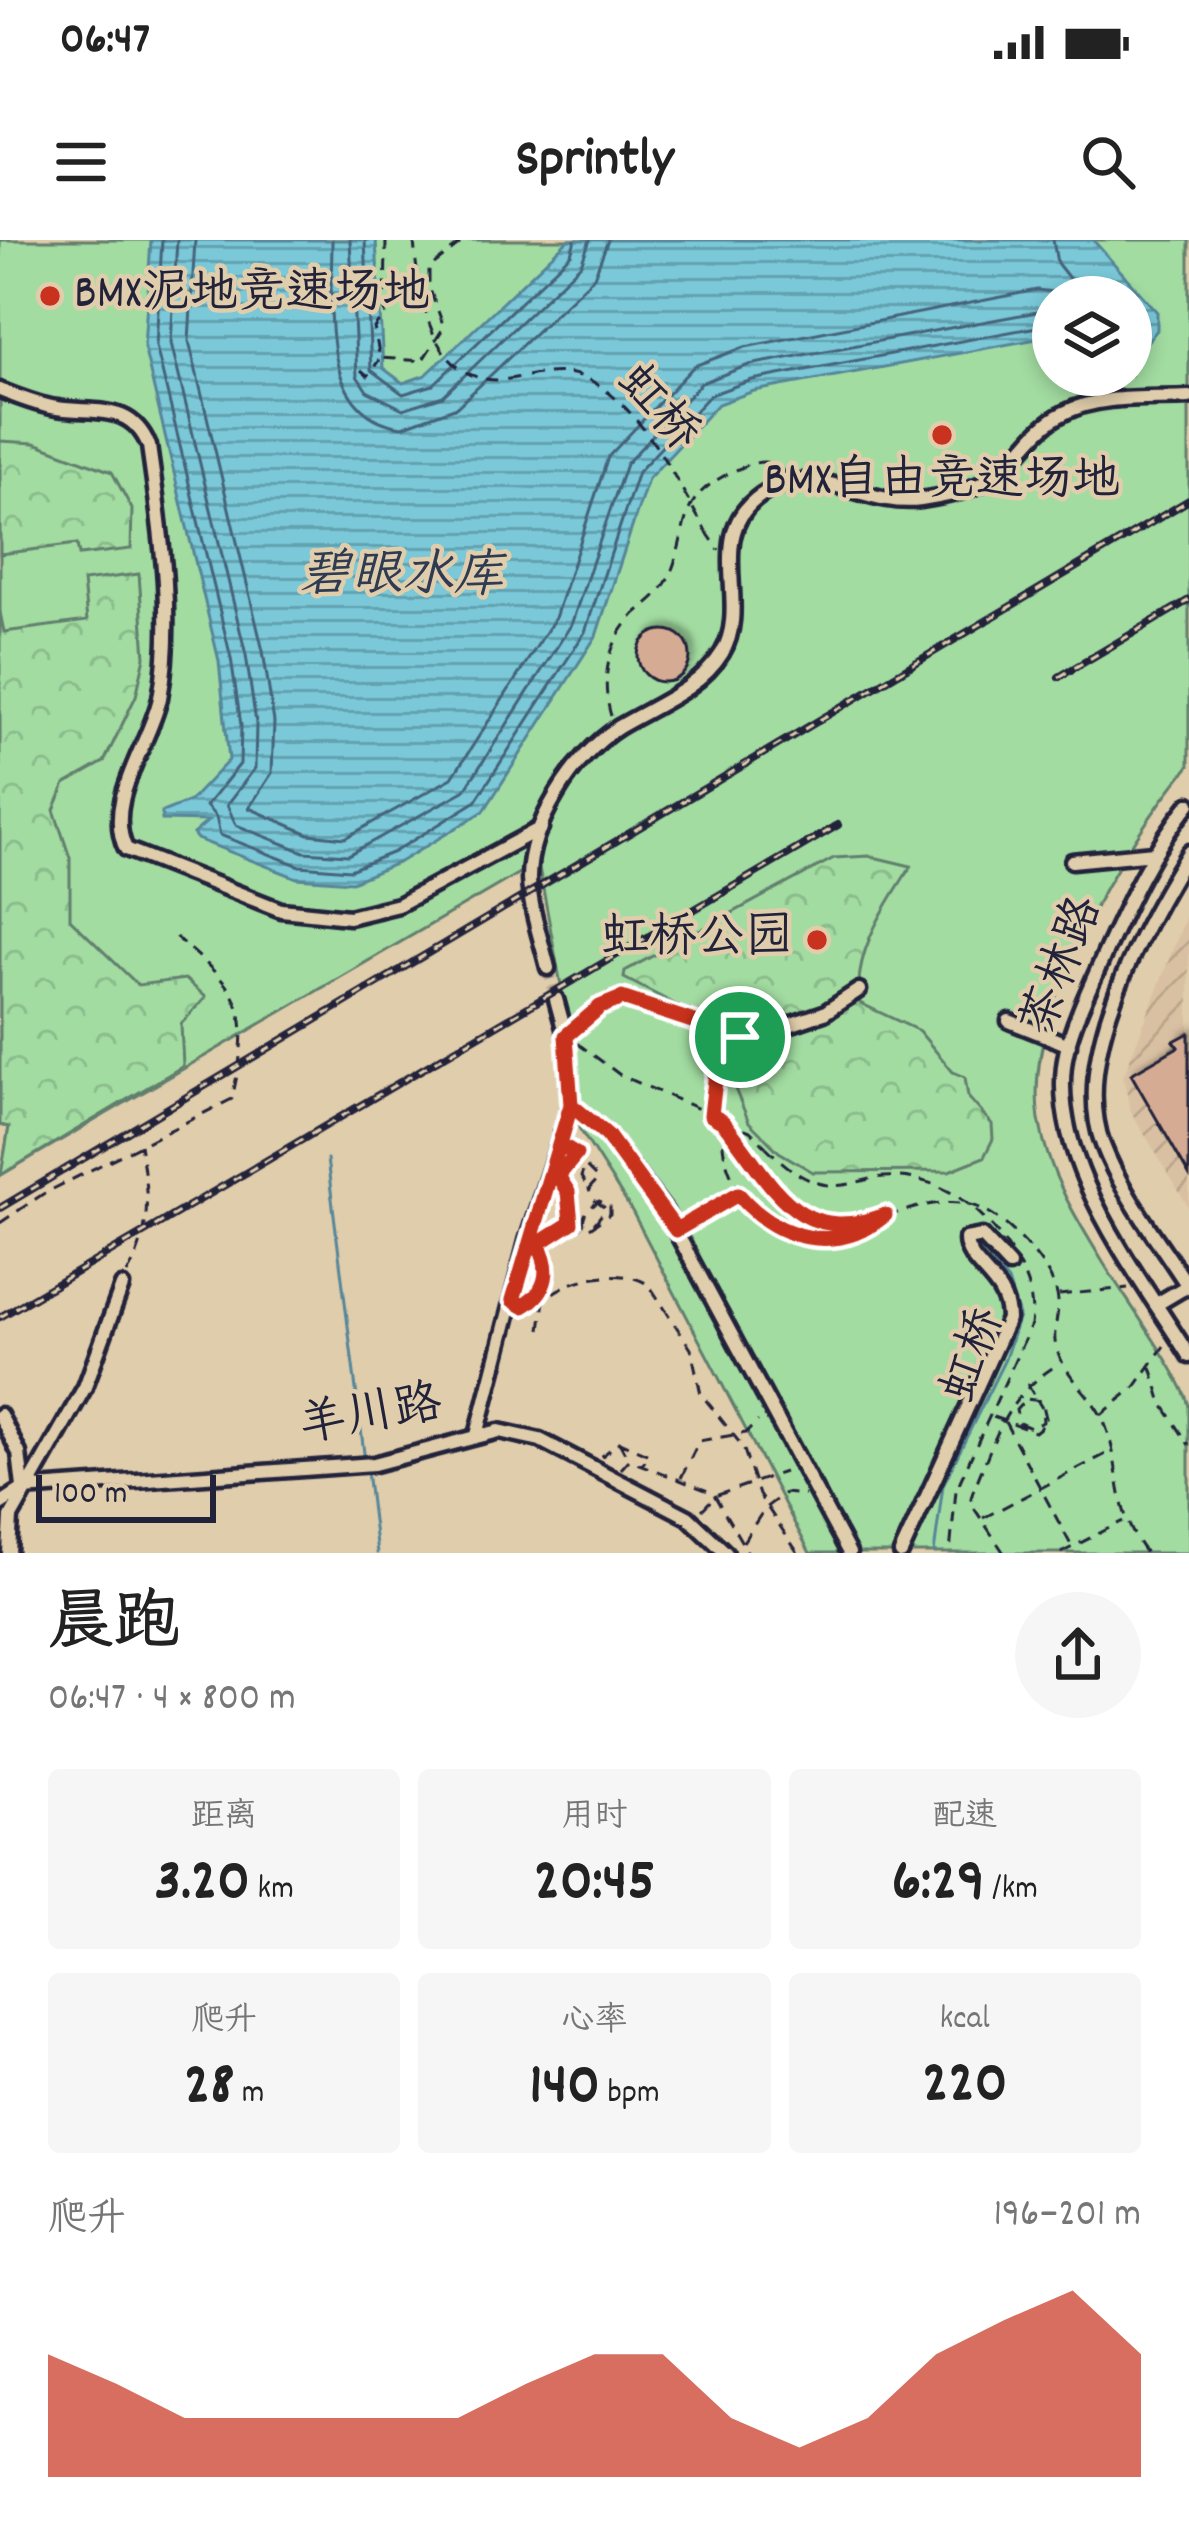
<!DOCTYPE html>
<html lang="zh">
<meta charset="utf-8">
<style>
:root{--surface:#fff;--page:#f6f6f6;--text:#222;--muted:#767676;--accent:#c8321e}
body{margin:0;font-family:Dekko,"LXGW WenKai TC",sans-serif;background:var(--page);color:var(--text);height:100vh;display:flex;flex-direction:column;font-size:45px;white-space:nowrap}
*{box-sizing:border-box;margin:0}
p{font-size:39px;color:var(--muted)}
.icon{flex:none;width:66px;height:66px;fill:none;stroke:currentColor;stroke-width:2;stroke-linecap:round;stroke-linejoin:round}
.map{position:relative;height:1313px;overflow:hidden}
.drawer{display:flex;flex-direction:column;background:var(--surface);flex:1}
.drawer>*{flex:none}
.controls{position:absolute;left:1032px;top:36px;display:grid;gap:24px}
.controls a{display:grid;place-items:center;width:120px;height:120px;border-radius:50%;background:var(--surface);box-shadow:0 6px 18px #0003;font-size:60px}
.scale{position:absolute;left:36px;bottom:30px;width:180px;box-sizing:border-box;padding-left:12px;border:6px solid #22223b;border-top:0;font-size:33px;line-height:42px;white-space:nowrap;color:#22223b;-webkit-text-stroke:9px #e0cdab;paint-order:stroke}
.pin{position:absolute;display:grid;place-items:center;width:102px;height:102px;color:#fff;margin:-51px;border:6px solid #fff;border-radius:50%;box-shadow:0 3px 12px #0007}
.round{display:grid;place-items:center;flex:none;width:126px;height:126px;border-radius:63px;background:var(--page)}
.head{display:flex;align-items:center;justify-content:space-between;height:204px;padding:0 48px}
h1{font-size:66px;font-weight:800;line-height:90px}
.metrics{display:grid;grid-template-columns:repeat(3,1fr);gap:18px;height:204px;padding:12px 48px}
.metrics div{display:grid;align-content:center;border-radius:12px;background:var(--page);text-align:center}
.metrics b{font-size:60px;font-weight:800}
.metrics small{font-size:33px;font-weight:400}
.metrics p{font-size:33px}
.chart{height:336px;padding:24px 48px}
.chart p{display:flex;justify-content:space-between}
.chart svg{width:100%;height:216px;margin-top:12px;fill:var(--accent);opacity:.7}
.status{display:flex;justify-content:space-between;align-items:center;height:84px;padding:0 60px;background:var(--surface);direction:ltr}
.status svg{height:33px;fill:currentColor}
header{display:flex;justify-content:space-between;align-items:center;height:156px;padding:0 48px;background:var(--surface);font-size:54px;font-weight:800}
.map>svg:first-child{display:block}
</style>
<div class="status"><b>06:47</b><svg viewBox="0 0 49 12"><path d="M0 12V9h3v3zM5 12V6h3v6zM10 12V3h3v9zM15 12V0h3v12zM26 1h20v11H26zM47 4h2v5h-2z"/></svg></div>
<header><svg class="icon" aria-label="menu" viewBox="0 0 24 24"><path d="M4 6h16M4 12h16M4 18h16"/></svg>Sprintly<svg class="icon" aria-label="search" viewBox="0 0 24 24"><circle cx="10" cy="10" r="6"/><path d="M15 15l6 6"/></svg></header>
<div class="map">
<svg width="1189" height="1313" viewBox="0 0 1189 1313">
<defs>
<pattern id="industrial-furrows" width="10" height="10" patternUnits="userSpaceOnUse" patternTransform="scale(3)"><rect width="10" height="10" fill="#d9c0a2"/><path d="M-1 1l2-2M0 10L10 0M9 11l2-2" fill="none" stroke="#baa58c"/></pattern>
<pattern id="forest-crowns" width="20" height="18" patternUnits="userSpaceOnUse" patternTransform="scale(3)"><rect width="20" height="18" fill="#a2dca1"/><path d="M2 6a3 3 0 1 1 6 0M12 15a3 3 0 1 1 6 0" fill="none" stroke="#8bbc8c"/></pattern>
<pattern id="water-rules" width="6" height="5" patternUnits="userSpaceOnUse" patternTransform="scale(3)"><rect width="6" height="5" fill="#7ac8d8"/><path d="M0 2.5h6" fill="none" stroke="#64a2b0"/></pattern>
<filter id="shadow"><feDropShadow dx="5.5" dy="-5.5" stdDeviation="3" flood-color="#0004"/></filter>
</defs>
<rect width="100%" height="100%" fill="#e0cdab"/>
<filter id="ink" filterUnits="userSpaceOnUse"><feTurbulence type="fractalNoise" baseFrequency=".00833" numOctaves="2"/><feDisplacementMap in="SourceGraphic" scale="24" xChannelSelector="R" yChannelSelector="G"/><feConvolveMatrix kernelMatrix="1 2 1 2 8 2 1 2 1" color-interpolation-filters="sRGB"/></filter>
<g filter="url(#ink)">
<path fill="url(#industrial-furrows)" d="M1189 668V968L1131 872 1123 837Z"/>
<path fill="#a2dca1" stroke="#627f6e" stroke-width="3" fill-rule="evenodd" d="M0 0H1189V526C1123 604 1022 773 1039 879 1048 934 1077 980 1106 1027 1123 1055 1185 1141 1189 1167 1189 1214 1189 1266 1189 1313H810L632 971 574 880 577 831 538 622 1 935 9 887 0 885ZM1053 57H1131V135H1053Z"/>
<path fill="url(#forest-crowns)" stroke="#627f6e" stroke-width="3" d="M0 201 35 203 112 232 132 269 131 309 79 315 77 304 0 314Z
M139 334 145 417 136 456 104 522 65 544 54 570 70 618V679L138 745 185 739 206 757 181 784 183 826 1 935 9 887 0 885V372L4 392 87 381 83 341Z
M869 616 911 626C885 667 852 713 860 763L919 791 953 832 965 837 968 857 992 884 993 899 984 917 949 931 813 932 779 912 749 882 735 849 734 822 694 774 624 738 625 731 834 618Z"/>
<path fill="url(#water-rules)" stroke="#578699" stroke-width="3" d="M151 0H376L383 128 403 143 426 135 568 0H1093L1157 72V90L1141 109 1131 108V57H1053V96L754 151 718 164 648 239 596 396 484 571 400 622 352 642 297 638 197 599 193 594 208 581 162 580V572L190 561 229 520 219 421 144 107Z"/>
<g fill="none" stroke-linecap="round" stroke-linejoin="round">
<path stroke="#45647a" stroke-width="3" d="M162 0 156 106 231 418 241 485 240 524 206 566 216 577 220 595 300 626 350 630 394 612 475 562 585 392 638 232 710 155 752 140 1053 84
M177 0 171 103 246 415 256 483 255 528 227 565 236 585 304 612 348 615 464 551 571 385 626 224 701 143 749 125 1053 69
M195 0 189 101 263 411 274 482 272 533 249 568 309 594 345 598 452 538 555 378 608 217 694 126 745 107 1037 50 1071 54 1075 46 1057 23 1053 0
M332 0C332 64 317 176 402 187L457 167 594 37 608 0
M350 0 357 136 367 151 403 169 443 156 581 24 590 0
M365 0 371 130 403 154 433 145 571 14 575 0"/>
<path stroke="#578699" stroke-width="3" d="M327 919 365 1221
M367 1231 377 1313
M934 1313 943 1245 1005 1119 1019 1076 1008 1041 977 1004"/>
</g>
<path fill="#d5ac93" stroke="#22223b" stroke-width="3" filter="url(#shadow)" d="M638 416a26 26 0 1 1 52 0a26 26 0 1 1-52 0Z
M1189 793V935L1131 834 1178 807 1174 801Z"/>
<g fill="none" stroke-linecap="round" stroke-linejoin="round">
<path stroke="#baab95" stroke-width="12" stroke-dasharray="12 6" stroke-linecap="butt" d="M548 728 556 759"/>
<defs>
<path id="minor" d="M0 150C18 157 37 165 57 168 95 174 131 162 149 206 160 285 175 379 160 458 150 504 103 562 126 609L281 670 349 677 398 665 541 588
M1189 564C1152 609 1128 662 1104 715 1091 746 1075 776 1067 809 1042 914 1136 1030 1189 1116
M1189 612C1143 686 1070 817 1103 905 1122 955 1161 1003 1189 1048
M1072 621 1154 613
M548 728C541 699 530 669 529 639 529 585 574 515 619 487 654 466 700 449 722 413 751 366 706 299 756 259 812 214 859 268 921 260 954 255 987 248 1011 222 1028 204 1041 184 1064 173 1100 154 1149 159 1189 157
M1009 781 1069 805
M566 796 600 767 621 758 751 798 824 773 859 750
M571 865 607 895 665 971 849 1313
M1157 1064 1189 1045
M0 1175 19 1213 23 1247
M477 1195 527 1001 571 865 566 796 556 759
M0 1264 23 1249 374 1224 499 1191 540 1200 688 1277 726 1313
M9 1313 11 1277 85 1147 122 1046
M901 1313 1008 1079C1008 1039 966 1026 966 999L982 996 1009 1025"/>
</defs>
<use href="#minor" stroke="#22223b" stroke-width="21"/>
<path stroke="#22223b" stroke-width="3" stroke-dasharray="12 9" stroke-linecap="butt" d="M386 0 385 74 374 88 380 118 422 121 444 87 429 47V28L465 0
M361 130 368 136 379 120
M706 291 719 310
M611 476C600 439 608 399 637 372 649 362 662 352 669 337 693 282 671 257 743 227 761 220 772 219 785 233
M577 803 620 835 750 891 766 907
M711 873 717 823 731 804
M723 882C748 911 766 952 799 973 860 1014 929 933 993 975 1016 990 1056 1032 1058 1061 1059 1077 1052 1091 1056 1107 1064 1137 1094 1155 1105 1184 1123 1231 1111 1268 1146 1313
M723 882C713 963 809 1037 879 980
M564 931 576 914 569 907
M0 983 43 954 232 859C252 769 245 755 176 697
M571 983 587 990 610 974V965L599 961C591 967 581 974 584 984L595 983 605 970 604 967C595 961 592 960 589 949L598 939 585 926 581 937 589 949
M689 983 737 955
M539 1003 571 983 568 952 559 937
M127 1034C153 989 148 954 140 905
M1059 1055 1128 1048
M525 1065C548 1051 550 1030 539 1007
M540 1090 544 1060C567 1038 622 1026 649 1045L691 1109 701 1154 743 1207 759 1255 798 1313
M1151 1127 1162 1163 1189 1205
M1027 1144 1042 1168
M1101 1175 1135 1147 1164 1106
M1005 1182 1072 1307
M619 1202 628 1219
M601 1217 619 1202 649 1215 642 1225
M621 1229 629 1220 713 1253 748 1313
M681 1238 699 1201 746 1193 758 1181
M702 1270 715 1256 784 1232
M983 1278 1108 1213
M743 1302 765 1268 785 1253 805 1255
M1004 1313 970 1262 973 1251C997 1195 1005 1156 1060 1123
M1061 1313 1123 1281"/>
<use href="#minor" stroke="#e0cdab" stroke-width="12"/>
<defs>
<path id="rail" d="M1059 437 1189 360
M0 968 1189 260
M0 1077 838 585"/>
</defs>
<use href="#rail" stroke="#22223b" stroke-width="8"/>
<use href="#rail" stroke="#e0cdab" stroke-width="3" stroke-dasharray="9" stroke-linecap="butt"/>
<path stroke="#22223b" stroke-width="3" stroke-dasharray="12 9" stroke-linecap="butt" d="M414 0C418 57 432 150 509 139 537 135 563 126 590 140 644 170 676 241 706 291
M766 907C783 924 803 942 828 945 847 948 865 938 884 937 938 934 979 965 1008 1007 1024 1032 1035 1054 1031 1085L956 1250 950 1313
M993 1177 1035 1192 1047 1182 1042 1161 1026 1159 1016 1170 1019 1183 1031 1188 1043 1182 1042 1168"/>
</g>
</g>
<g fill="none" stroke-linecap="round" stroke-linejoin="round" filter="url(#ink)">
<defs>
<path id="route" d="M740 797 622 758 600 767 566 796 571 865 513 1060 523 1066C549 1051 551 1028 538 1004L571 983 568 952 558 936 576 914 560 904 571 865 607 895 676 990 738 954C778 1001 837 1015 885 975 794 1009 772 941 723 882L711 875 717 823 740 797"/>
</defs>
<use href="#route" stroke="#fff" stroke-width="24"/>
<use href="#route" stroke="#c8321e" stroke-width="15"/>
</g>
<g fill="#c8321e" stroke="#e0cdab" stroke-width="4.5">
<circle cx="50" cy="56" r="12"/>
<circle cx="942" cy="195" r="12"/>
<circle cx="817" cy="700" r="12"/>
</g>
<g text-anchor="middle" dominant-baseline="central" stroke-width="9" stroke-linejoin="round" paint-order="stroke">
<g font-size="48" fill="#22223b" stroke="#e0cdab" text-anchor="start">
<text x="74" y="56">BMX泥地竞速场地</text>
<text x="942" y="243" text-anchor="middle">BMX自由竞速场地</text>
<text x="793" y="700" text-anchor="end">虹桥公园</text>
</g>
<g font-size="48" fill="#22223b" stroke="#e0cdab">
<text transform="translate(656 170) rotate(49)">虹桥</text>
<text transform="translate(1065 727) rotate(-69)">茶林路</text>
<text transform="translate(976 1116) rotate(-70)">虹桥</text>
<text transform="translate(371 1178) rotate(-10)">羊川路</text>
</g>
<g font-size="51" font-style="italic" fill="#2f3b53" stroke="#e0cdab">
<text x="402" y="339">碧眼水库</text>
</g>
</g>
</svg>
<div class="controls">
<a><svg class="icon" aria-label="layers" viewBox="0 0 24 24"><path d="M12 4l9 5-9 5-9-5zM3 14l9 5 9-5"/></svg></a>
</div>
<div class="scale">100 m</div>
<div class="pin" style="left:740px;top:797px;background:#1e9e55"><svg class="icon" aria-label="arrive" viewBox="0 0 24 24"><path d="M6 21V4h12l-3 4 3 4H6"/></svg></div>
</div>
<section class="drawer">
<div class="head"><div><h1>晨跑</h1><p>06:47 · 4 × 800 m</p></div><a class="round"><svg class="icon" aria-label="share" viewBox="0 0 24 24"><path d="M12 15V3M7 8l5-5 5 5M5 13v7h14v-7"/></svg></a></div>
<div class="metrics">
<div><p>距离</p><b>3.20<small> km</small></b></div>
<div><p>用时</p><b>20:45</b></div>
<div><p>配速</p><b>6:29<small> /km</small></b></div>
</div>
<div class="metrics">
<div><p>爬升</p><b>28<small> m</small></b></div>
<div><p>心率</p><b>140<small> bpm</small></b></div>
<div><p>kcal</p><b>220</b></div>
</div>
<div class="chart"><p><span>爬升</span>196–201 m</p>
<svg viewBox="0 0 160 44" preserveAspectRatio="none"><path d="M0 44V19L10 25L20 32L30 32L40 32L50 32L60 32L70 25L80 19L90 19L100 32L110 38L120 32L130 19L140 12L150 6L160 19V44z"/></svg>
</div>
</section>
